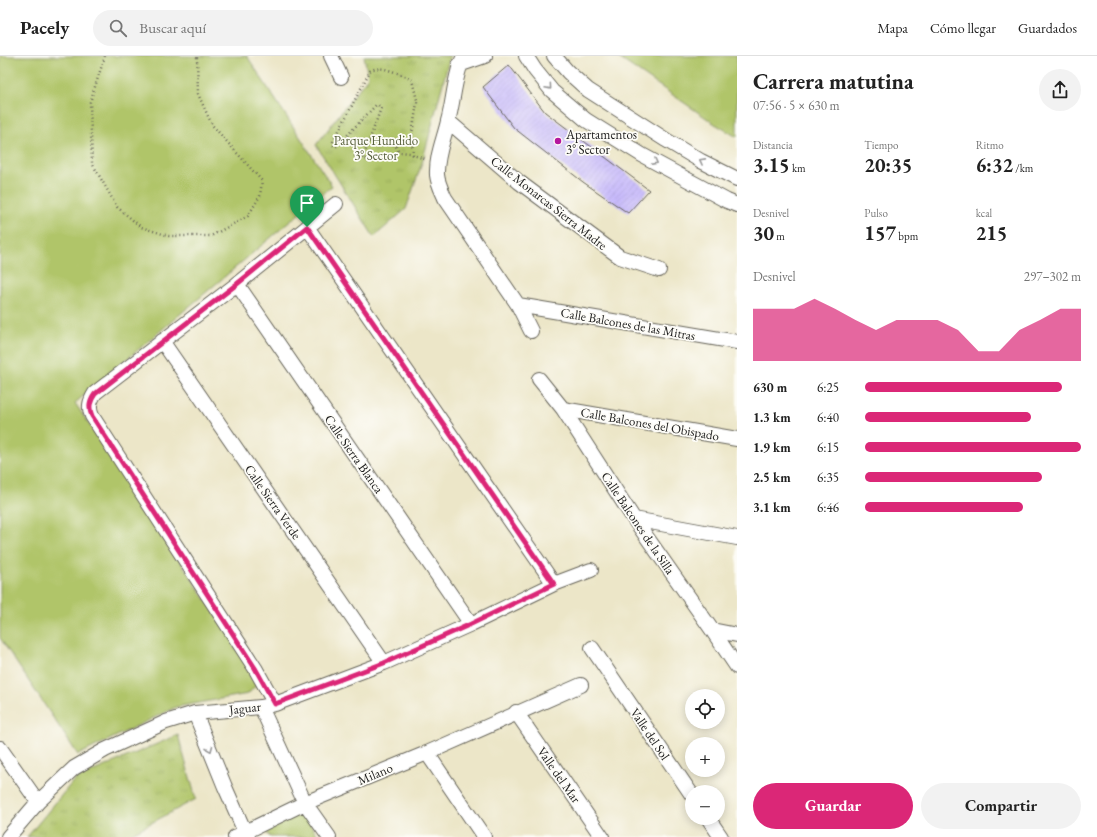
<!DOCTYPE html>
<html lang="es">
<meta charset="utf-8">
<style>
:root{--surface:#fff;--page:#f2f2f2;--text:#222;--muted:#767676;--line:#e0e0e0;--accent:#db2777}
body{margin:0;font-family:"EB Garamond",serif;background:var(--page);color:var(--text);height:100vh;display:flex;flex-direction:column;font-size:15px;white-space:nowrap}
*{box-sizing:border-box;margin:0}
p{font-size:13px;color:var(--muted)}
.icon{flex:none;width:22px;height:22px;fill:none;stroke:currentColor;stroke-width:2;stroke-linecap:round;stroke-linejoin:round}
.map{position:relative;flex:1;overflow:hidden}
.drawer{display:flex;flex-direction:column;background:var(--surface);width:360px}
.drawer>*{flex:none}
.fabs{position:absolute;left:685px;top:633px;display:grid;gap:8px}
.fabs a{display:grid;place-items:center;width:40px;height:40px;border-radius:50%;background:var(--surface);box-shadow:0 2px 10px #0003;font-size:20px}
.pin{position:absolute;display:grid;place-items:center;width:34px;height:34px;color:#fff;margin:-41px -17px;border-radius:50% 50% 50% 0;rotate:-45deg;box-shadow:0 0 4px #0007}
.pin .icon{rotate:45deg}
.round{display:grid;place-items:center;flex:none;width:42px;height:42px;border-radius:21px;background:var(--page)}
.headline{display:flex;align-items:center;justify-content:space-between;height:68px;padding:0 16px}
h1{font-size:22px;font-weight:700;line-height:30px}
.stats{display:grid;grid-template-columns:repeat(3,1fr);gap:6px;height:68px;padding:4px 16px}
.stats div{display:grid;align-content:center}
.stats b{font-size:20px;font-weight:700}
.stats small{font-size:11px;font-weight:400}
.stats p{font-size:11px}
.chart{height:112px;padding:8px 16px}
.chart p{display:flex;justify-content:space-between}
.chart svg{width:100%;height:72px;margin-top:4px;fill:var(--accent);opacity:.7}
.primary-button{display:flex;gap:8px;margin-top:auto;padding:8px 16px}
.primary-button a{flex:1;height:46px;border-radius:24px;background:var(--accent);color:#fff;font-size:16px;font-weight:700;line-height:46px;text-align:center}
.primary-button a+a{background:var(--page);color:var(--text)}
ul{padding:0 16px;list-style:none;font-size:13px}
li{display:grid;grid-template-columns:64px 48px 1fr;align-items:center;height:30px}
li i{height:10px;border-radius:5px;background:var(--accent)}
header{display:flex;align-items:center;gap:24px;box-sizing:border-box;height:56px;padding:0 20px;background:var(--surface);border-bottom:1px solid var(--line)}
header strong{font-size:19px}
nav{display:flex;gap:22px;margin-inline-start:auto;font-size:14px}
.search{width:280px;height:36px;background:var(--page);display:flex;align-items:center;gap:10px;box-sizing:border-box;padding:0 14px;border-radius:22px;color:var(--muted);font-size:15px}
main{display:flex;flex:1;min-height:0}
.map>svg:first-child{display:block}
</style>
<header>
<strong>Pacely</strong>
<div class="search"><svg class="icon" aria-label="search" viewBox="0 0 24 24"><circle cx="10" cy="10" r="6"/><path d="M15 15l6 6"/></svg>Buscar aquí</div>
<nav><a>Mapa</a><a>Cómo llegar</a><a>Guardados</a></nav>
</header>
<main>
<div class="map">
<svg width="737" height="781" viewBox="0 0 737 781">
<defs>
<pattern id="park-tufts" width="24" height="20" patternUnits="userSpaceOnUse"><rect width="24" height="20" fill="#b0c569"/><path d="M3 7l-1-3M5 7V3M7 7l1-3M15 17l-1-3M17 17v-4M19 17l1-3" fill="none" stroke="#97a95a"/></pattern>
<pattern id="building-hatch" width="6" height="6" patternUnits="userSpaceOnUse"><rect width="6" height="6" fill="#c2b4fb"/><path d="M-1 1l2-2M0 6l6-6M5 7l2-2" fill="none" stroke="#a69ad7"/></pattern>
</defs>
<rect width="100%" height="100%" fill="#fdfcf7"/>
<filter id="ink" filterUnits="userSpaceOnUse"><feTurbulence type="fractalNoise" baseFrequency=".025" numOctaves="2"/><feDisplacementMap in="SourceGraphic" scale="8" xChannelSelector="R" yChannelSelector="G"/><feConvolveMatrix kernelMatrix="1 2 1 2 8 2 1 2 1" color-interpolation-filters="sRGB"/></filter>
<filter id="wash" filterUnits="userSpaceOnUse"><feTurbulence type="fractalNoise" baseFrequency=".012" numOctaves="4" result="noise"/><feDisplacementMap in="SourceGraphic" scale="16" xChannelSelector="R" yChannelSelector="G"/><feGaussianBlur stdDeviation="0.9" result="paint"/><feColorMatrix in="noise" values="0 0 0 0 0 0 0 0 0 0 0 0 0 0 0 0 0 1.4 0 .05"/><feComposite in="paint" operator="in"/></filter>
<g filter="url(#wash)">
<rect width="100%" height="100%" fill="#ece6c8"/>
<path fill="#b0c569" stroke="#667042" d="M0 0H247L332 130 75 347 260 625 248 638 176 651 78 699 0 582Z
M616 0H737V81L715 68Z
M302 756 319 781H270L266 776Z"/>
<path fill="url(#park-tufts)" stroke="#667042" d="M364 0H450L422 107 406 153 374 181 316 89 368 21Z
M178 679 196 743 125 781H27L75 723Z"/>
<g id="blocks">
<path fill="url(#building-hatch)" d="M509 9 545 56 649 134 628 157 583 126 514 72 483 31Z"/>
</g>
</g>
<g filter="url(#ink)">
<use href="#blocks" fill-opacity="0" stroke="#656358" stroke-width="1"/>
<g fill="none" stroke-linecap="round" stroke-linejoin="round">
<defs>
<path id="minor" d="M331 0 341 21
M464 0C454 20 454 44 448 65 444 83 436 100 437 119 438 128 442 135 445 142L518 249 531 275
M526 0 535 14 552 35 586 64 642 99 727 145 737 149
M554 0 568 16 588 34 666 84 701 105 737 123
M459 9 485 0
M448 65 519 126 620 201 659 214
M307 171 554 528
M237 228 471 568
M518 249 737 286
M162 285 384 607
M539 323 563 353 634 463 712 574 737 611
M563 353 737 383
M634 463 737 482
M712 574 737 579
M592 592 692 739
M275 648 255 612 92 360C88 351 90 345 95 337L237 228 336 148
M261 651 305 747 329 781
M516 656 602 781
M195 657 225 731 245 776 248 781
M0 692 38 746
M427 697 484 781
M708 762 721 781
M8 781 38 746 74 712 105 694 166 666 195 657 261 651 275 648 384 607 471 568 554 528 591 514
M235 781 305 747 427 697 581 629"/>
</defs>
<use href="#minor" stroke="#656358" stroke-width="16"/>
<path stroke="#656358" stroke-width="2.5" stroke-dasharray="1 3" stroke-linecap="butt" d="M105 0 90 46 92 107 117 151 141 171 169 180H211L248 160 260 140 262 125 212 69 198 38 197 0
M369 85 395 89 399 96 410 97 413 99
M354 100 363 102 373 106
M363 102 381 52 378 49H376L337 90 335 91 333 89V86L370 15C379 8 397 17 407 21L410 22 412 24 417 44V47L412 78 413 99 425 103"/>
<use href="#minor" stroke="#fff" stroke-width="14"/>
</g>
<defs><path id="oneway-chevron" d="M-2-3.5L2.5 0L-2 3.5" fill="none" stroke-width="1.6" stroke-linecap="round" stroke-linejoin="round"/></defs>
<g stroke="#999">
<use href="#oneway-chevron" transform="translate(549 31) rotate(49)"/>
<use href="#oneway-chevron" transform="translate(702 105) rotate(-152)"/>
<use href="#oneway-chevron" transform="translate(655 106) rotate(28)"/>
<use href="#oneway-chevron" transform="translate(210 693) rotate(68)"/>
</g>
</g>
<g fill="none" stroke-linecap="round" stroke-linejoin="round" filter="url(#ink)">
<defs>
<path id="route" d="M307 171 554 528 471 568 384 607 275 648 255 612 92 360C88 351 90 345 95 338L237 228Z"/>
</defs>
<use href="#route" stroke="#fff" stroke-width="8"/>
<use href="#route" stroke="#db2777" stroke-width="5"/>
</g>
<circle fill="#b5179e" stroke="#fdfcf7" stroke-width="1.5" cx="558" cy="85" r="4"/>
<g text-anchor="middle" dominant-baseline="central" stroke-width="3.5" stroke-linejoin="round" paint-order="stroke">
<g font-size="13" fill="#1c1c1c" stroke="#fdfcf7" text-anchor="start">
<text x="566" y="78">Apartamentos<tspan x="566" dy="15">3° Sector</tspan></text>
</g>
<g font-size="13" fill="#57603b" stroke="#fdfcf7">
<text x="376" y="84">Parque Hundido<tspan x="376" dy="15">3° Sector</tspan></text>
</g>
<g font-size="13" fill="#1c1c1c" stroke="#fdfcf7">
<text transform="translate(549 147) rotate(38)">Calle Monarcas Sierra Madre</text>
<text transform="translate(628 268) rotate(10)">Calle Balcones de las Mitras</text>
<text transform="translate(650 368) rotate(10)">Calle Balcones del Obispado</text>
<text transform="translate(354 398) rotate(55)">Calle Sierra Blanca</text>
<text transform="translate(273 446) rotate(55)">Calle Sierra Verde</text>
<text transform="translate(638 467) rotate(56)">Calle Balcones de la Silla</text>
<text transform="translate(245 652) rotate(-6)">Jaguar</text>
<text transform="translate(650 678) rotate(56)">Valle del Sol</text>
<text transform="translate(375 718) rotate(-23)">Milano</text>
<text transform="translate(559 719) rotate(55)">Valle del Mar</text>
</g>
</g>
</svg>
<div class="fabs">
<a><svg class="icon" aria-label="locate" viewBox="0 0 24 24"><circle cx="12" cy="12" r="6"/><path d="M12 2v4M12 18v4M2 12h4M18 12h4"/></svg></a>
<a>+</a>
<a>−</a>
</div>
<div class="pin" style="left:307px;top:171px;background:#1e9e55"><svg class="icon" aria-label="arrive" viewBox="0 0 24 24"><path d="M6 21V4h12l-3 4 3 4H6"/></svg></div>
</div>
<section class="drawer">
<div class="headline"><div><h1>Carrera matutina</h1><p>07:56 · 5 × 630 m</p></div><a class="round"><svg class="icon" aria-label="share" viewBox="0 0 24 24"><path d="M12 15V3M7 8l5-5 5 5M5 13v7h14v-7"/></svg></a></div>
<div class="stats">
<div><p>Distancia</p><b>3.15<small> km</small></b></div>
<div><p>Tiempo</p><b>20:35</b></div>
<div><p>Ritmo</p><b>6:32<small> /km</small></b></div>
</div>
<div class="stats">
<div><p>Desnivel</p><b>30<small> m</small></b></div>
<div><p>Pulso</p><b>157<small> bpm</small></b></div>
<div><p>kcal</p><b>215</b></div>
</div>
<div class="chart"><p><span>Desnivel</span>297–302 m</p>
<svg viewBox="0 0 160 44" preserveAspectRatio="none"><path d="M0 44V12L10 12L20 12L30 6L40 12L50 19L60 25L70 19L80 19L90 19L100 25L110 38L120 38L130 25L140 19L150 12L160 12V44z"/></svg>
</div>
<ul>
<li><b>630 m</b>6:25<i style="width:91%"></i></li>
<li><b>1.3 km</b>6:40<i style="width:77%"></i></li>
<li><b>1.9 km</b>6:15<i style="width:100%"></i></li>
<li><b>2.5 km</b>6:35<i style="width:82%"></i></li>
<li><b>3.1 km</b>6:46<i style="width:73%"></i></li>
</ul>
<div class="primary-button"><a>Guardar</a><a>Compartir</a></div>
</section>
</main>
